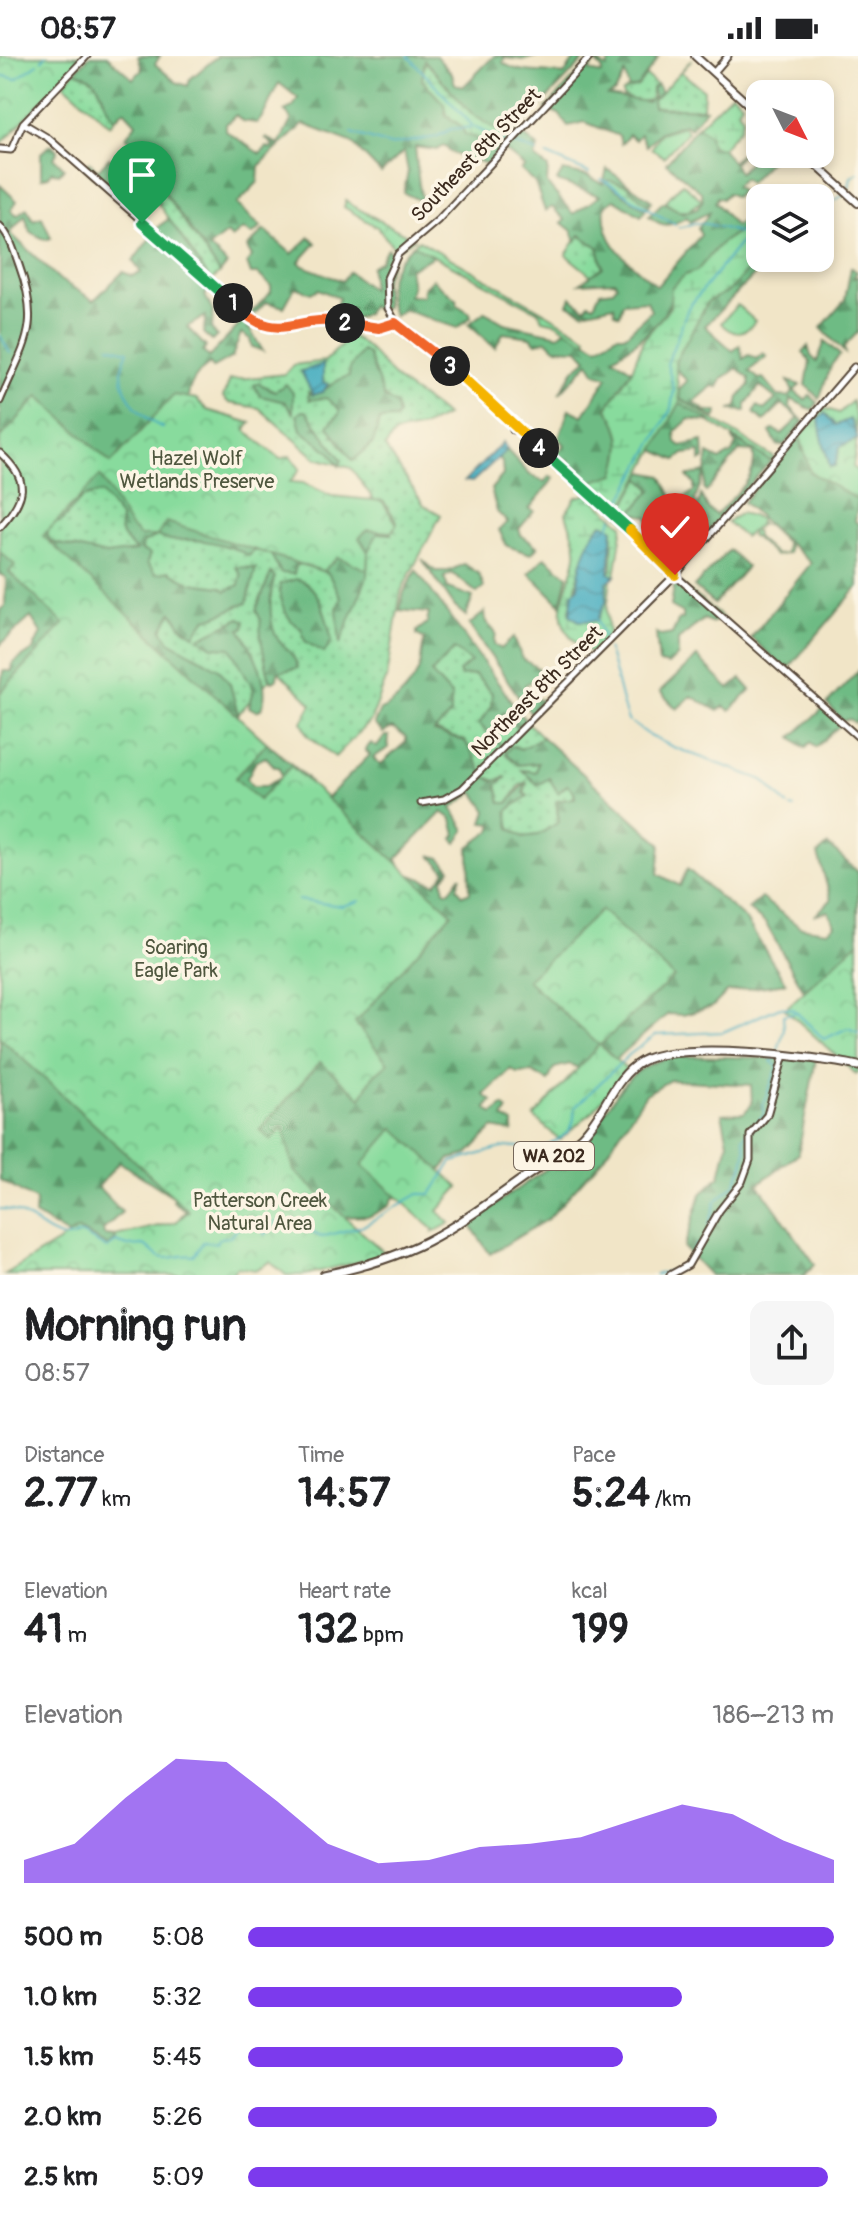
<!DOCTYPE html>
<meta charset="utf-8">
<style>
:root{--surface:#fff;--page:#f6f6f6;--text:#202124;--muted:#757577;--accent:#7c3aed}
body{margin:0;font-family:Pangolin,sans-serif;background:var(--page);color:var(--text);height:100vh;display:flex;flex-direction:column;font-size:30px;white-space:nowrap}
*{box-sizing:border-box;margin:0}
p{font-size:26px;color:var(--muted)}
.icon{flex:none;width:44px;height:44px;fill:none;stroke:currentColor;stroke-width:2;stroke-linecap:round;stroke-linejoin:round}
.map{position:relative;height:1219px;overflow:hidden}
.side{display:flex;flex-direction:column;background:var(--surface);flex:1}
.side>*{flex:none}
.needle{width:52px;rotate:132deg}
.fabs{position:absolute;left:746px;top:24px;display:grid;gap:16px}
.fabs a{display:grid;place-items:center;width:88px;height:88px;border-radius:16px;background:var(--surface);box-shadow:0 4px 12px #0003;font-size:40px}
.pin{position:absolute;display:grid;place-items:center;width:68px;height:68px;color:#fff;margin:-82px -34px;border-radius:50% 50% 50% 0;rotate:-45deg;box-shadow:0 0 8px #0007}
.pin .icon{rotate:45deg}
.km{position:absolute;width:40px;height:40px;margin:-20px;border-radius:50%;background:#222;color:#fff;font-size:22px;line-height:40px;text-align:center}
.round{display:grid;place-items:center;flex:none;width:84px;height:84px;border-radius:16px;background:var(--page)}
.overview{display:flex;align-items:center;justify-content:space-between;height:136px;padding:0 24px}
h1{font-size:44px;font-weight:800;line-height:60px}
.stats{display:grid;grid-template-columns:repeat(3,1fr);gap:12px;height:136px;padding:8px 24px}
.stats div{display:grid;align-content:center}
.stats b{font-size:40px;font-weight:800}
.stats small{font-size:22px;font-weight:400}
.stats p{font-size:22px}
.chart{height:224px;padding:16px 24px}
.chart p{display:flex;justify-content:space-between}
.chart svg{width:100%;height:144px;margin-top:8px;fill:var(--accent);opacity:.7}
ul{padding:0 24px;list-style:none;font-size:26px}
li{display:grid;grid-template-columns:128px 96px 1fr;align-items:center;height:60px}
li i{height:20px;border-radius:10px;background:var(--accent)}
.status{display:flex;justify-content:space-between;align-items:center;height:56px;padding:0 40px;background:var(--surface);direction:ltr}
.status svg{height:22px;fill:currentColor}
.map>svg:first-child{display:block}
</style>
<div class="status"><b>08:57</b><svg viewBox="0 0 49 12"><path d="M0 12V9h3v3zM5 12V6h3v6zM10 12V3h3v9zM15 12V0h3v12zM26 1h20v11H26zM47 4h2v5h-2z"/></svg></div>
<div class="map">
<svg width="858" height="1219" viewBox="0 0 858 1219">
<defs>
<pattern id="grass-dots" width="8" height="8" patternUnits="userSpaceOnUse" patternTransform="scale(2)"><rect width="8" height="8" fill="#88db9d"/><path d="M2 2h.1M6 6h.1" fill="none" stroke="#76bc87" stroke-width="1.8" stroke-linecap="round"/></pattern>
<pattern id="forest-firs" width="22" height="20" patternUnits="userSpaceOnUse" patternTransform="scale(2)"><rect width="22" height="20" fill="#6ebb84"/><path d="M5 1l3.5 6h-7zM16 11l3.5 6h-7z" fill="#5c986b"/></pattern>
<pattern id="wetland-marsh" width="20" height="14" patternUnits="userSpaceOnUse" patternTransform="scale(2)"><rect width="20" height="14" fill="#88db9d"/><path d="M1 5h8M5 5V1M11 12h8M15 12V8" fill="none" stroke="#76bc87"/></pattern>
<pattern id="park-crowns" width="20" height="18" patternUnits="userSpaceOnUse" patternTransform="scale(2)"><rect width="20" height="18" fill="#88db9d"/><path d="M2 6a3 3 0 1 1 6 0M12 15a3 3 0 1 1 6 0" fill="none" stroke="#76bc87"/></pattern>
<pattern id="water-waves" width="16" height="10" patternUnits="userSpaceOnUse" patternTransform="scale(2)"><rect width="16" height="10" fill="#40abbf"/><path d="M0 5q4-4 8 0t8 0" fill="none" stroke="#378b9b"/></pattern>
</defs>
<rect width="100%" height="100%" fill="#fcf5e5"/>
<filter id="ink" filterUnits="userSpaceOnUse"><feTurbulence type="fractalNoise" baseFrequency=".0125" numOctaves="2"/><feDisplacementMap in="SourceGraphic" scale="16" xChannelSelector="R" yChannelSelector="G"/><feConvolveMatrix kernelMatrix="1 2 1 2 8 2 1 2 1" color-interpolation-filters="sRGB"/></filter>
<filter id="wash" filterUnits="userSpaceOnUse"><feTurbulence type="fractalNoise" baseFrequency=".006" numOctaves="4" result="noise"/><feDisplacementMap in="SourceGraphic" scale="32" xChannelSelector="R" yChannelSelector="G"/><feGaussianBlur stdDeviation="1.8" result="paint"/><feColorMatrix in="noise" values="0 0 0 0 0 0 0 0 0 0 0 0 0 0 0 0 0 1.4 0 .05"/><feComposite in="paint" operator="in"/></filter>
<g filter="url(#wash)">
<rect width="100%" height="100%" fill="#f1e5c7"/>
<path fill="url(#grass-dots)" stroke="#62825e" stroke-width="2" d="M692 3 681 16 704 34 703 51 686 54 653 51 652 46Z
M75 15C109 25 97 44 115 63L110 69 64 28Z
M645 19 657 29 652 32 651 44 637 46 623 40 622 37Z
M134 94 220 217 211 225 127 102Z
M579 179 598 191 603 211 593 221 566 199Z
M351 280C374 292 385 316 406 331 420 341 435 349 446 360L423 371 395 377 385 391 424 449 441 459 401 535 387 621 371 664 335 701 308 679 302 666 312 648 280 617 277 615 237 659 43 480 99 420 367 474H394L397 465 384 446 374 444 351 412 316 402 259 352 229 347 223 341 230 324 285 318 293 309 325 305Z
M680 343 775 402 771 405 680 347Z
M640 422 652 434 632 456 629 468 625 464 626 447Z
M454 593 472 606 475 619 492 637 491 650 480 668 498 686 495 668 505 656 517 672 525 664 542 681 521 693 515 690 518 709 538 707 536 716 523 714 548 722 561 734 567 729 574 735V742L563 744 557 754 559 766 538 779 523 781 510 772 506 758 510 751 527 740 524 737 527 728 520 729 508 747H501L497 729 505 720 496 725 485 721 465 685 434 675 431 618Z"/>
<path fill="url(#forest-firs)" stroke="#547251" stroke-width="2" fill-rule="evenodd" d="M90 0H107L133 23 142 14 138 0H160L155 8 176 26 188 30 190 23 218 0H436L452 18 455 28 463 31 494 0H537L525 4 504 2 503 7C524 20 539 13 564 19L577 0H588L526 65 523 63 510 83 472 58 425 5 422 24 444 48 446 59 461 70 465 78 501 93 487 108 450 96 444 89 437 94 415 91C417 107 418 134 423 146L404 137 408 115 404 95 381 117 351 86 303 68 259 110 258 126 237 148 261 171 252 179 243 173 232 182 227 177 209 191 227 208 220 217 137 96 139 94 126 81 136 67 124 54 115 63C97 44 109 25 75 15ZM279 27 298 42 293 51 284 55 292 63 279 88 265 82 273 89 271 92 267 91 260 98 226 75V68L236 59 242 65 257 67C267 59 271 39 279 27Z
M594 0H599L597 6 607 12 609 7 605 0 612 3 626 0 632 5 638 0 658 2 638 30 629 33 625 18 615 36 608 40 647 46 654 41 652 32 657 29 661 36 652 46 653 51 706 53 690 72 684 68 660 76 646 90 640 78 635 84 629 79 621 88 619 80 585 66 568 70 559 58 545 53 591 4 589 8 593 9 589 15 602 18V13L592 3Z
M698 70 709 79 711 90 722 92 732 106 752 86 734 107 739 117 750 105 743 99 751 90 760 94V98H770L771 103 749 127 743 122 735 130 741 134 735 141 728 137 722 143 717 141 715 146 735 170 745 163 748 168 720 188 697 215 685 219C666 260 653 278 613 301L632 314 607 352C624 375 623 391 615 419L585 428 567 409 569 404 555 400 565 389 559 382 569 353 583 360 608 321 596 317 589 306 559 338 574 314 587 303 578 293 555 292 547 284 536 287 531 281 503 277 495 292 468 268 485 256 504 267 559 279 566 273 598 291 617 279H626L651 255 647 245 623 247 620 259 615 257 614 249 583 256 568 248 571 241 585 252 589 247 594 249 600 236 613 234 617 229 615 225 580 227 603 211 598 191 580 179 576 185 572 175 562 167 565 164 552 151 545 155 535 127 521 114 525 111 504 94 520 76 538 91 535 102 548 112 547 128 573 158 600 140 557 125 563 115 588 120 603 128 607 113 652 145 641 160 614 143 605 150C600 188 631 208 657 230L701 179 698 172 711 155 690 166 687 161C672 170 663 173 649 160L663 146 683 157 697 152 703 144 701 136 666 107Z
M51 88 58 94 54 102 64 112 59 118 52 115 49 120 41 122V97Z
M109 102 119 110 127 102 160 147 153 148 149 143 138 148 135 157 84 112 89 106 98 114Z
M0 129 17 145 11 154 17 159 27 152 33 164 42 161 51 182 46 184 30 176 25 159 10 177 60 224 94 244 123 216 132 220 141 217 133 205 159 170 169 163 211 225 212 232 205 239 213 256 212 274 217 280 212 285 203 277 206 260 187 271 206 291 203 296 209 301 242 266 246 267 263 295 252 291 250 283 241 277 232 301 213 312 210 308C198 316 189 328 188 342L196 343 207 354 251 367 239 381 163 374 385 466 391 478 378 477 368 495 367 521 340 588 337 553 341 542 328 517 300 508 296 510 294 518 281 517 269 495H253L249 500C233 490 208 484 188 484 176 484 169 486 157 480L143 487 141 494 150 498 147 507 156 518 169 515 191 527 221 531 226 535 239 529 241 519 236 511 256 512 247 547C232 551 221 561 206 563L194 579 182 571 172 556 162 574 169 585 219 613 230 628 239 662 306 721 310 726 306 730 327 742 370 699 365 694 371 687 377 691 385 680H389L388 692 373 702 380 709 406 686V681L392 672 383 677 374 668 380 654C395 650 416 625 420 610 422 601 421 593 425 583L417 579V575L427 567 429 557 400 554 404 536 416 514 525 664 517 673 504 656 495 668 499 688 479 668 491 650 492 637 475 619 461 620 459 616 471 606 454 593 431 617 451 639V658L434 676 465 685 485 721 496 725 507 721 497 729 501 747H508L526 726 524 737 528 740 507 755 510 772 523 781 538 779 559 766 556 745 575 742 574 735 567 729 558 737 549 722 538 729 522 714 536 716 538 707 518 709 505 697 511 690 521 693 542 681 661 788 658 818 680 830 687 813 745 863 786 927 727 936 712 951 683 959 668 958 596 1020 570 1008 554 1012 548 1025 532 1016 517 1017 511 1013 484 1039 492 1045 486 1052 493 1058 503 1050 508 1054 503 1062 513 1067V1076L493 1072 467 1099 450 1103C434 1125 419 1135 393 1142L389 1150 370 1160 176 1166 186 1155 173 1145 174 1141 119 1106 98 1131 122 1156 103 1174 104 1179 115 1180 116 1184 108 1190 78 1174 68 1179 35 1159 36 1145 0 1124V637L3 615H12V608L33 594 41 577 31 561 0 589V554L5 550 6 522 0 518ZM101 437 121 463C116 479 127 485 136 495L106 499 51 486 47 478 51 467 61 466 82 442ZM266 701 275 711H279L282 720 266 730H252L247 722 256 705ZM474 736 487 755 483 767 493 768 491 775 469 791 470 836 463 839 457 832 461 820 450 835H445L443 822 451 813 440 802 430 799 446 815 436 828 408 818 396 803 442 756 452 763 456 779 453 783 457 787 465 774 452 752Z
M264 174 292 198 310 181 316 187 299 206 303 210 342 225 349 216 371 233V211L380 205 387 192 394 200 384 225 386 252 376 254 371 250 366 258 349 265 352 252 341 258 334 255 339 242 318 233 311 237 295 231 284 251 266 246 253 260 250 258 271 236V230L258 218H251L247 207 252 201 247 192Z
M413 189 423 192 432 201 409 213 412 231 409 240H423V233L432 223 457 244V249L470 257 471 261 457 272 404 254 394 260C381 234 391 207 413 189Z
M756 204 763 210 705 270 733 295 740 289 743 303 749 299 756 303 763 297 767 300 749 315 759 323 763 322 778 340 789 341 793 336 788 325 800 329 794 335 805 344 810 339 818 347 812 354 791 343 790 351 804 366 784 389 778 390 770 376 773 374 782 378 799 362 782 348 764 365 754 357 757 350 764 354 776 343 760 330 746 348V355L730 354 737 351 739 341 750 329 749 322 737 312 722 323 718 331 713 330 694 346 706 355 718 356 715 362 680 343 679 333 687 325 677 314 675 306 708 245 729 235Z
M851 211 857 216 853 222 858 221V276L844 291 845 297 821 272 845 244Z
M825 285 840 299 832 308 819 343 806 329 810 306 803 296 808 290 811 300 817 306Z
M362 295 368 298 384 341 396 349 398 359 395 363 380 364 373 387 353 405 328 370 339 358V353L326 342 309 344 308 336 313 339C327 335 333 324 349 320L350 312Z
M258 327 275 335 286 328 293 337V357L285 346 260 340 254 329Z
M680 347 712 366 689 363 675 376 676 386 681 390 703 385 704 404 700 405V396L684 398 676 404 654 394Z
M302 355H306L342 404 339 410 330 396 301 374 297 359Z
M800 380 802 394 858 445 855 465 858 468V531L787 614 751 582 811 507 743 446Z
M732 382 771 405 675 511 642 482 649 474 648 461 635 457V466L641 474 638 478 629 468 632 456 652 434 640 422 643 416 662 420 671 439 680 445 694 435V428L687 420 705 416 695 444 698 459 692 462 689 452 672 456 663 466 668 494 676 499 690 483 692 474 707 464 698 451 701 439 708 453 716 459C732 441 760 421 753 396L739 395 706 436 704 434 708 398 720 404 732 397 736 388Z
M507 394 530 419 544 426 550 420 554 422 529 453 534 455 519 473 521 479 538 491 531 498 507 490 499 474 508 466 497 456 491 433 503 419 502 406 498 402Z
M729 494 747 511 714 548 694 531Z
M545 501 568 520 561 549 529 517Z
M422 503 435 515H449L464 508 479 518 484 531 477 537 452 517 444 521 448 532 473 541 466 560 455 551Z
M271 517 275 521C269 537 268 571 279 585 287 594 295 599 298 612L278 616 277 623 272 625C267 620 258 573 261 564L256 554Z
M296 523C321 529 326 561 332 584L324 597 305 585 301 572C286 564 278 545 280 528Z
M675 523 723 562 712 567 704 563 678 584V599L668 609 659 607 656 577 661 580 672 578 679 563H683V557L671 550Z
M485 556 486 566 496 577 494 588 501 593 514 581 522 603 538 612 539 621 525 629 536 643 545 644 531 658 469 569Z
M240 562 245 565 244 572 240 573C253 594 273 630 261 653L256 655 249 651 254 634 231 592 213 591 199 582Z
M697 601 729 633 741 623 751 634 730 655 724 650 718 655 691 640 677 653 660 636Z
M858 615V663L855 667 850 663 843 665 827 648Z
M824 652 841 668 816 691 811 686 805 692 792 681Z
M828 789 858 816V943L822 919 804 935 766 868 748 853 761 842 800 871 827 875 835 869 828 855 816 858 831 844 818 798Z
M673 1000 816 1003 798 1098 758 1128 815 1208 804 1219H710L684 1192 701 1138 720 1120 728 1086 722 1058 744 1057 752 1048 751 1029 670 1024 646 1038 602 1103 549 1162 490 1198 469 1167C502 1142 556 1110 584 1081 622 1043 614 1016 673 1000Z"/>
<path fill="url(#wetland-marsh)" stroke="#62825e" stroke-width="2" d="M425 5 472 58 510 83 501 93 465 78 461 70 446 59 444 48 422 24Z
M732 37 742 47 738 54 743 61 740 72 722 92 711 90 709 79 698 70Z
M608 124 626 129 649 150 645 153 605 126Z
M754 165 757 176 760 175 756 204 729 235 708 245 675 306 680 347 626 446 625 464 585 428 615 418C624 391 624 375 607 352L632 314 643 284 670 251 671 232 685 219 697 215 720 188Z
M588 438 623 469 615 520H611L608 517 612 513 613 473 602 467C583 487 579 524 570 553V559L579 565H597L605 546 607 525 611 523 607 555 609 579 592 598C541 566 568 544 576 500 578 485 569 471 566 457L576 441Z"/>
<path fill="url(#park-crowns)" stroke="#62825e" stroke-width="2" d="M0 0H85L0 89Z
M346 144 353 150 414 183 396 194 377 171 344 151Z
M419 184 587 281 585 285 556 267 543 264 539 256 413 189Z
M174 339 196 343 207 354 251 367 245 374 280 403 290 400 300 413 290 426 303 427 332 440 382 445 397 468 391 476 367 474 359 482 368 496 367 514 338 501 323 515 166 466 157 480H140L129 469 100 420 43 480 267 687 235 722 259 744 291 710 452 857 355 967 388 1007 373 1020 361 1042 320 1006 260 1074 271 1084 283 1070 294 1115 387 1199 304 1219H286L270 1206 255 1214 237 1211 231 1219H4L78 1174 108 1190 116 1184 115 1180 176 1166 189 1155 0 982V637L64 568 9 516 15 509 0 496V382L39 340 111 407Z
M852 345C858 367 858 388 853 411L858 416V444L810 416 800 380 824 352 839 357Z
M601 854 674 921 600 989 626 1013 594 1054 560 1084 534 1061 599 989 527 924Z
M858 886V1016L856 1018 785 953Z
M394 1072 459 1131 438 1155 450 1167 432 1177 434 1174 362 1109Z"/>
<path fill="#88db9d" stroke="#62825e" stroke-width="2" fill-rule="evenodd" d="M683 70 687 76 664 101 651 92 660 77Z
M682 127 702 144 688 155H679L665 146Z
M737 249 755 265C746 279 731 280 721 267Z
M741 457 761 463 758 468H768L788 487V497L775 500 751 479 753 474 744 481 727 466ZM760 468 767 469 786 487 785 498 776 499 756 481 755 473Z"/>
<path fill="url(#water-waves)" stroke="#3e6a6e" stroke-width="2" d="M323 308V326L328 328 323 336 313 339 301 315Z
M825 357 836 369 850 363 858 383 840 391 835 410 830 411C826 395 820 379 819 363Z
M503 386 507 394 472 426 465 425Z
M603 467 613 473 609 517 615 520 607 526 606 546 597 565H579L570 559 573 536 578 532C578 512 588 479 603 467Z"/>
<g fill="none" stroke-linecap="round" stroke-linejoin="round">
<path stroke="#40abbf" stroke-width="2" d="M408 0 472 69
M42 4 46 0
M0 19 16 23 38 8
M352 77 390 89 436 81 451 73 474 71 506 87
M513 88 537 96
M547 99 589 117
M601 123C627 137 650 156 675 168
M849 132 851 121 858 117
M820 154 845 138
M678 171C684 172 689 168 696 167 719 167 736 180 760 179
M0 279 10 297
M109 290 128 295C126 301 122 307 122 314 121 339 141 362 163 372
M615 456 671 353 674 333 667 308 688 252 746 180
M608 474 612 462
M597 564 605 585
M607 592C614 607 623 658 629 666
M632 667 649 679
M650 680 673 691
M673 691 763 724 788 750
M791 751 794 752
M298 844 342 850 360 845
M778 994 784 974 783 959 794 957
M0 1153C26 1153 40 1177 64 1182 70 1184 75 1179 82 1178L107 1192 116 1186 128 1190 144 1189C150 1192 154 1199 160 1201 171 1205 182 1197 194 1200L203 1186 216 1187 218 1183
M709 1169 716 1145 735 1128 743 1110 746 1093 743 1082 764 1058 763 1048 778 1011 771 1005 778 1001
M220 1182 229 1181 240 1170 249 1172 257 1165 265 1179 277 1166 286 1170 294 1167 321 1181 363 1170 418 1138H431L452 1106C476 1102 515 1080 536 1097 556 1082 577 1081 574 1052L630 998 656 979 723 976 780 951 793 953 824 983 848 972 858 976
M684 1209 697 1188
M655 1219 679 1213"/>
</g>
</g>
<g filter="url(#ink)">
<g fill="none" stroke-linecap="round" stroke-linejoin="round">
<defs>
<path id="tertiary" d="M715 15 728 0
M23 67 48 82 141 164
M0 93 11 94 23 67 87 0
M143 166 249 261 265 270 282 272
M0 170C10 180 14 195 19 209 42 272 24 288 0 345
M285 272 322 264 379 272 395 267
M513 370H517L518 373 513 374Z
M512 371 502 357 437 299 399 272 388 252 387 222 398 198 438 164 591 0
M518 373 674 512
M0 397C31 425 26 442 0 471
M679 515 854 311
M676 520 858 681
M421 747 444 743 462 733 675 519 672 515 677 513 679 516 675 519
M670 1219 688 1209 719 1155 742 1126 750 1104V1079L767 1059 784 999"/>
<path id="secondary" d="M695 0 760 59
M804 98 858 147"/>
<path id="primary" d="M324 1219C412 1201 446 1178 518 1126 539 1111 563 1097 582 1080 605 1058 613 1021 642 1005 680 985 815 1000 858 1010"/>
</defs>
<use href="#tertiary" stroke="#564637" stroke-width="9"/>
<use href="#secondary" stroke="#564637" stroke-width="10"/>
<use href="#primary" stroke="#564637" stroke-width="11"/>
<use href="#tertiary" stroke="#fff" stroke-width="5"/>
<use href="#secondary" stroke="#fff" stroke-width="6"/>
<use href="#primary" stroke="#fff" stroke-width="7"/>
</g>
</g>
<g fill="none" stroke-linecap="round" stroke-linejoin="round" filter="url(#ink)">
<defs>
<path id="split-1" d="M142 167 233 247"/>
<path id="split-2" d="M233 247C280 293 293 256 345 267"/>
<path id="split-3" d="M345 267 379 272 395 267 450 310"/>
<path id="split-4" d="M450 310 539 392"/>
<path id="split-5" d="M539 392 630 474"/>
<path id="split-6" d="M630 474 675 519"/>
</defs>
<use href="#split-1" stroke="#fff" stroke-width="16"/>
<use href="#split-2" stroke="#fff" stroke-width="16"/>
<use href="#split-3" stroke="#fff" stroke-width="16"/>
<use href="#split-4" stroke="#fff" stroke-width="16"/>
<use href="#split-5" stroke="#fff" stroke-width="16"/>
<use href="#split-6" stroke="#fff" stroke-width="16"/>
<use href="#split-1" stroke="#22a559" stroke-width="10"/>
<use href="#split-2" stroke="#f0652b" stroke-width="10"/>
<use href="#split-3" stroke="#f0652b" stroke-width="10"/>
<use href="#split-4" stroke="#f5b400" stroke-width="10"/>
<use href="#split-5" stroke="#22a559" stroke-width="10"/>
<use href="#split-6" stroke="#f5b400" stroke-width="10"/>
</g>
<g text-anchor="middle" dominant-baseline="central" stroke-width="7" stroke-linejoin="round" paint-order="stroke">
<rect fill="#fcf5e5" stroke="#75675a" stroke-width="2" x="514" y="1086" width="80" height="28" rx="6"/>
<g font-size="18" font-weight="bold" fill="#3b2a1e">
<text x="554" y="1100">WA 202</text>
</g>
<g font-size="20" fill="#3b2a1e" stroke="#fcf5e5">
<text transform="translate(476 99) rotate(-46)">Southeast 8th Street</text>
<text transform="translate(537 635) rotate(-45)">Northeast 8th Street</text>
</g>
<g font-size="20" fill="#4e563e" stroke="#fcf5e5">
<text x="197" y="402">Hazel Wolf<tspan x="197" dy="23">Wetlands Preserve</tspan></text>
<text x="176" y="891">Soaring<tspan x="176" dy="23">Eagle Park</tspan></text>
<text x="260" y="1144">Patterson Creek<tspan x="260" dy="23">Natural Area</tspan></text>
</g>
</g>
</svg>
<div class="fabs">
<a><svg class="needle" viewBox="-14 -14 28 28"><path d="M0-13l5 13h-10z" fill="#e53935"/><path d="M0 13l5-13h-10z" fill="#757577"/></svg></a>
<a><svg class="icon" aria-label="layers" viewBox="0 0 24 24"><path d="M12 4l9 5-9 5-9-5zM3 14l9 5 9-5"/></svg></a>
</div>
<div class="pin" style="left:142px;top:167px;background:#1e9e55"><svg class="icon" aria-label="arrive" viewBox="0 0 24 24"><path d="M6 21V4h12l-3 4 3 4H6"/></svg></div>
<div class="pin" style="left:675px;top:519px;background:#d93025"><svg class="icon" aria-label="check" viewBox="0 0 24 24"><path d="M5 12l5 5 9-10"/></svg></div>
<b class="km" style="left:233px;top:247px">1</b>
<b class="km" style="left:345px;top:267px">2</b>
<b class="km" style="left:450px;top:310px">3</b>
<b class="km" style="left:539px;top:392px">4</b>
</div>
<section class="side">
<div class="overview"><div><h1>Morning run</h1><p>08:57</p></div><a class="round"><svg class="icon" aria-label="share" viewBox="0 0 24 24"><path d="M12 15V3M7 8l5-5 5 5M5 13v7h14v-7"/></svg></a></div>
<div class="stats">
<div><p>Distance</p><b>2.77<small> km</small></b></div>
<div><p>Time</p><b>14:57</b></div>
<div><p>Pace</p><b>5:24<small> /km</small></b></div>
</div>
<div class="stats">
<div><p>Elevation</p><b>41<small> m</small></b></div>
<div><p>Heart rate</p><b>132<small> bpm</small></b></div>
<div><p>kcal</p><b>199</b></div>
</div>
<div class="chart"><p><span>Elevation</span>186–213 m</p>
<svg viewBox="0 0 160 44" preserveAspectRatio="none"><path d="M0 44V37L10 32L20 18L30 6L40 7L50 19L60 32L70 38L80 37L90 33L100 32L110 30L120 25L130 20L140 23L150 31L160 37V44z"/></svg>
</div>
<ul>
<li><b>500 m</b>5:08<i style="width:100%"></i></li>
<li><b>1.0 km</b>5:32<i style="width:74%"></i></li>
<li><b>1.5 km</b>5:45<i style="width:64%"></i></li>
<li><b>2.0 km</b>5:26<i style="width:80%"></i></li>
<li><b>2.5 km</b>5:09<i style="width:99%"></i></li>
</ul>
</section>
